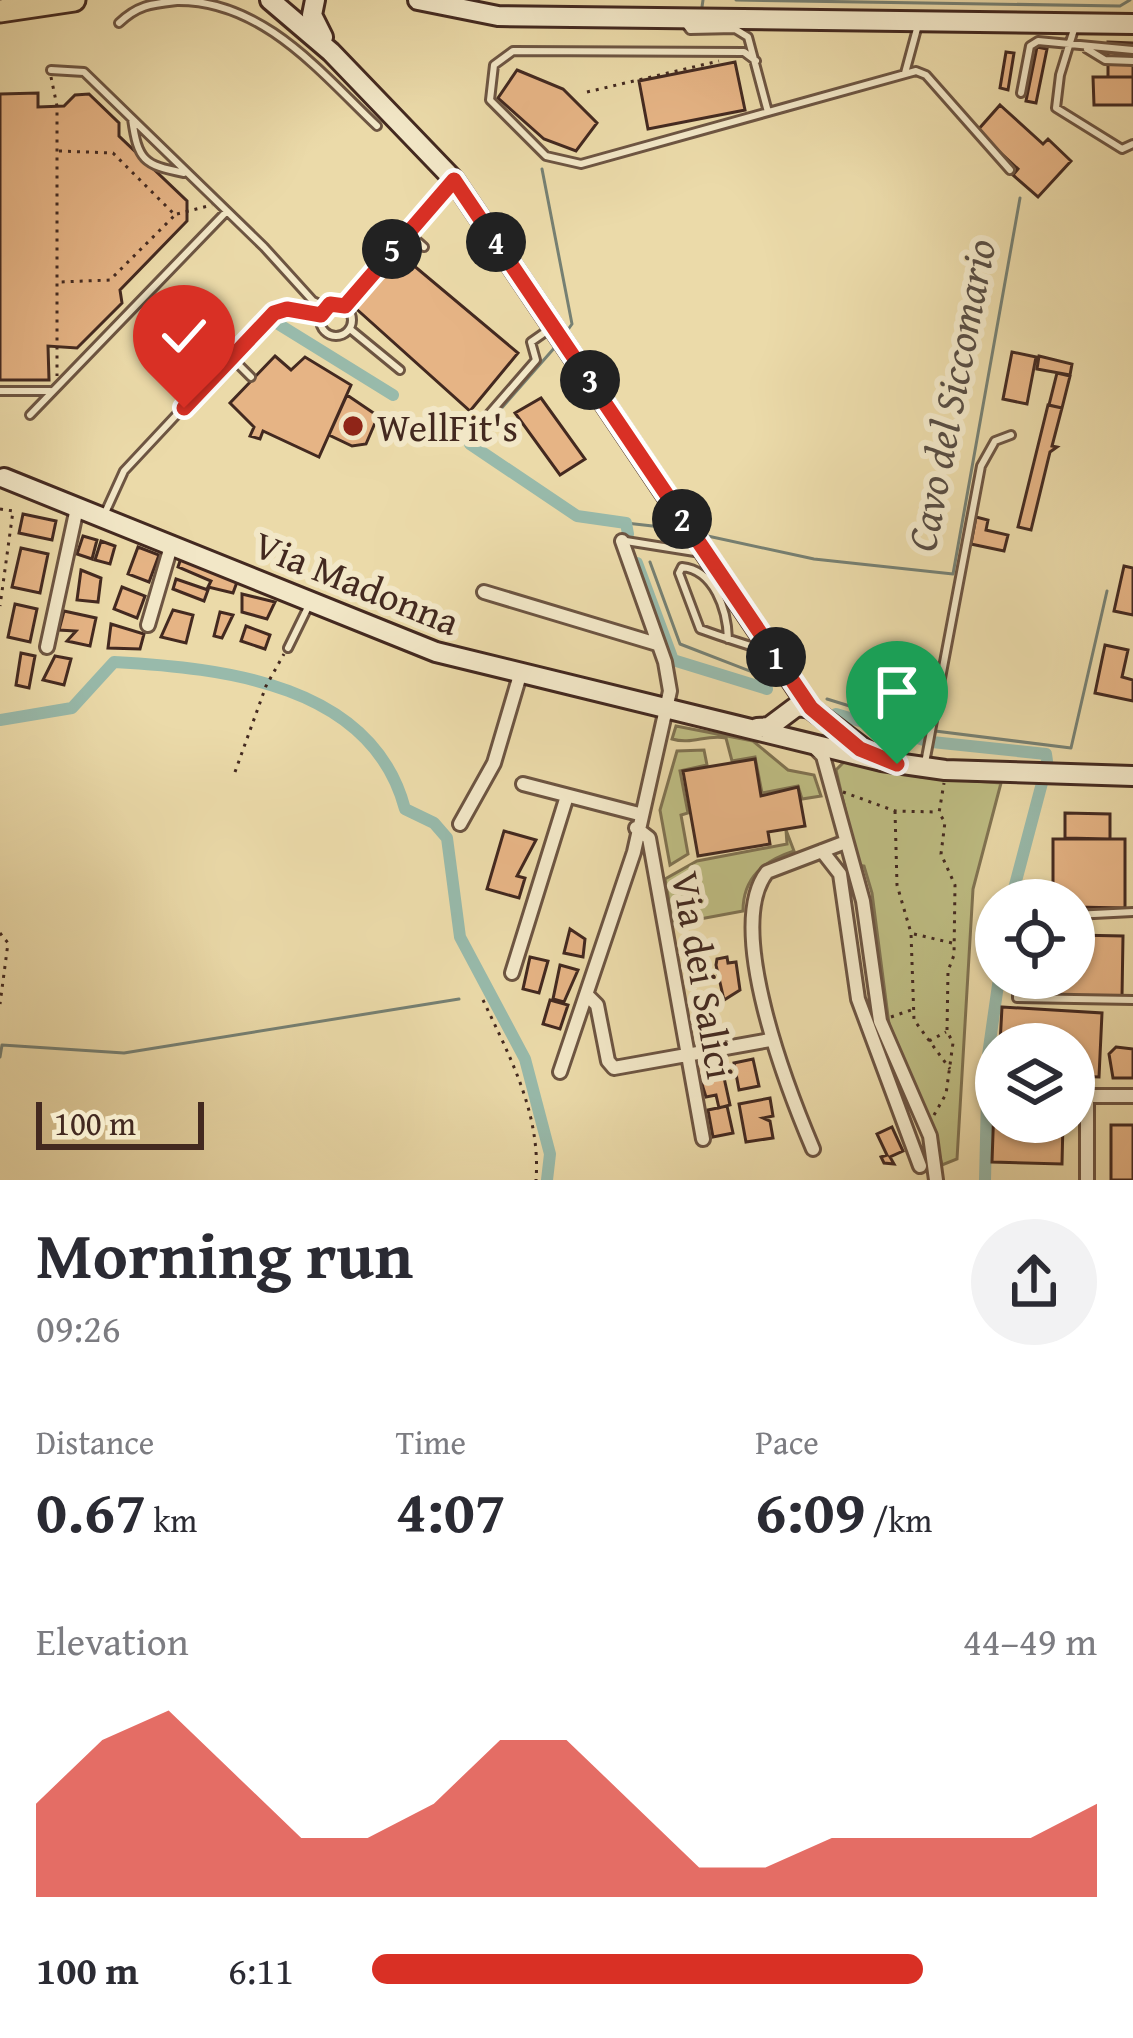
<!DOCTYPE html>
<meta charset="utf-8">
<style>
:root{--surface:#fff;--page:#f2f2f3;--text:#2b2b33;--muted:#7c7c81;--accent:#d93025}
body{margin:0;font-family:"Gentium Book Plus",serif;background:var(--page);color:var(--text);height:100vh;display:flex;flex-direction:column;font-size:45px;white-space:nowrap}
*{box-sizing:border-box;margin:0}
p{font-size:39px;color:var(--muted)}
.icon{flex:none;width:66px;height:66px;fill:none;stroke:currentColor;stroke-width:2;stroke-linecap:round;stroke-linejoin:round}
.map{position:relative;height:1180px;overflow:hidden}
.drawer{display:flex;flex-direction:column;background:var(--surface);flex:1}
.drawer>*{flex:none}
.fabs{position:absolute;left:975px;top:879px;display:grid;gap:24px}
.fabs a{display:grid;place-items:center;width:120px;height:120px;border-radius:50%;background:var(--surface);box-shadow:0 3px 9px #0004;font-size:60px}
.scale{position:absolute;left:36px;bottom:30px;width:168px;box-sizing:border-box;padding-left:12px;border:6px solid #432920;border-top:0;font-size:33px;line-height:42px;white-space:nowrap;color:#432920;-webkit-text-stroke:9px #f2e7c7;paint-order:stroke}
.pin{position:absolute;display:grid;place-items:center;width:102px;height:102px;color:#fff;margin:-123px -51px;border-radius:50% 50% 50% 0;rotate:-45deg;box-shadow:0 0 12px #0007}
.pin .icon{rotate:45deg}
.km{position:absolute;width:60px;height:60px;margin:-30px;border-radius:50%;background:#222;color:#fff;font-size:33px;line-height:60px;text-align:center}
.round{display:grid;place-items:center;flex:none;width:126px;height:126px;border-radius:63px;background:var(--page)}
.headline{display:flex;align-items:center;justify-content:space-between;height:204px;padding:0 36px}
h1{font-size:66px;font-weight:700;line-height:90px}
.figures{display:grid;grid-template-columns:repeat(3,1fr);gap:18px;height:204px;padding:12px 36px}
.figures div{display:grid;align-content:center}
.figures b{font-size:60px;font-weight:700}
.figures small{font-size:33px;font-weight:400}
.figures p{font-size:33px}
.chart{height:336px;padding:24px 36px}
.chart p{display:flex;justify-content:space-between}
.chart svg{width:100%;height:216px;margin-top:12px;fill:var(--accent);opacity:.7}
ul{padding:0 36px;list-style:none;font-size:39px}
li{display:grid;grid-template-columns:192px 144px 1fr;align-items:center;height:90px}
li i{height:30px;border-radius:15px;background:var(--accent)}
.map>svg:first-child{display:block}
</style>
<div class="map">
<svg width="1133" height="1180" viewBox="0 0 1133 1180">
<rect width="100%" height="100%" fill="#ebdaa9"/>
<filter id="stains"><feTurbulence type="fractalNoise" baseFrequency=".00167" numOctaves="4"/><feColorMatrix values="0 0 0 0 .2 0 0 0 0 .09 0 0 0 0 .02 0 0 0 .5 -.17"/></filter>
<radialGradient id="worn" r=".72"><stop offset=".6" stop-color="#630" stop-opacity="0"/><stop offset="1" stop-color="#630" stop-opacity=".3"/></radialGradient>
<path fill="#bebd83" stroke="#807352" stroke-width="3" d="M676 726 753 741 788 770 814 775 821 796 802 799 798 786 762 793 755 757 732 761 726 738C706 734 692 745 672 739Z
M704 750 707 765 680 771 688 813 681 815 688 854 670 865 660 810 677 751Z
M845 761 921 777 1001 783 973 889 957 1159 942 1165 931 1124 889 1024 872 893 864 866 858 865 836 770Z
M786 830 794 851C764 861 743 877 743 911L673 924 665 879 697 861 787 844Z"/>
<g fill="none" stroke-linecap="round" stroke-linejoin="round">
<path stroke="#768073" stroke-width="3" d="M736 0 1120 6 1130 0
M702 7 703 0
M542 169 572 324 567 331
M470 444 556 346
M626 523 679 529
M703 535 814 559 953 574 1020 198
M650 562 680 644 773 680
M827 699 927 730
M935 731 1071 748 1107 591
M0 1057 2 1045 124 1053 459 999"/>
<path stroke="#98baab" stroke-width="12" d="M275 322 393 395
M470 444 577 516 626 523 628 534
M637 563 673 660 767 689
M836 714 924 740
M0 720 72 708 114 662C224 668 372 684 405 809L434 823 447 838 460 937 525 1059 550 1154 547 1180
M932 742 1046 754 1047 761
M1011 900 1042 783
M985 1180 988 1055 999 978"/>
</g>
<path fill="#e6b485" stroke="#432920" stroke-width="3" d="M1108 42 1133 43V77H1108Z
M1037 47 1047 49 1036 103 1026 101Z
M1006 52 1014 53 1008 90 1000 88Z
M735 62 745 110 648 129 639 81Z
M517 70 563 89 597 123 576 151 544 139 498 98Z
M1093 77H1133V105H1094Z
M38 93V107L64 106 75 95 89 94 119 123V136L187 201V221L120 290 122 303 77 348 48 346 49 380H0V94Z
M1000 105 1043 144 1048 139 1071 161 1038 197 1013 175 1018 169 977 131Z
M400 254 518 353 470 411 352 305Z
M1012 352 1036 357 1027 404 1003 399Z
M275 356 291 370 305 357 351 385 319 457 263 431 260 439 250 436 254 427 230 403Z
M1039 356 1072 364 1070 375 1037 369Z
M1057 373 1070 376 1062 408 1049 405Z
M347 395 378 416 366 444 352 446 329 435Z
M541 398 585 459 560 475 515 413Z
M1048 405 1062 408 1052 446 1057 447 1050 452 1031 530 1018 527Z
M23 514 56 521 52 540 19 533Z
M976 517 988 520 986 530 1008 535 1004 551 971 544Z
M83 536 97 540 92 559 77 554Z
M101 541 115 546 110 564 95 560Z
M138 547 159 555 149 582 128 574Z
M21 548 48 554 40 593 12 587Z
M181 558 237 582 233 593 208 587 211 581 178 567Z
M1124 566 1133 568V615L1114 611Z
M81 570 101 578 98 602 77 600Z
M176 579 208 590 204 601 173 589Z
M122 587 145 596 137 618 114 609Z
M242 594 275 602 267 619 242 612Z
M15 604 37 609 30 642 8 637Z
M173 610 193 615 186 643 161 637Z
M64 611 96 618 90 646 67 641 76 631 59 630Z
M220 612 233 615 222 638 214 636Z
M111 624 144 634 140 649 108 648Z
M246 626 270 635 265 649 241 641Z
M1105 645 1128 650 1122 677 1133 680V701L1095 693Z
M21 653 35 656 29 688 16 685Z
M55 656 71 659 64 685 43 680Z
M755 759 761 796 798 787 805 826 768 832 770 844 698 856 683 771Z
M1065 813 1110 814V839L1065 838Z
M504 831 536 840 517 876 525 878 519 898 487 889Z
M1053 839H1125V908L1074 907V900H1053Z
M570 929 585 939 583 957 564 953Z
M1074 935 1123 936 1122 997 1025 996V978H1074Z
M530 957 548 961 539 993 523 989Z
M727 957 728 963 736 962 740 990 724 1000 716 965 717 959Z
M560 965 578 970 564 1002 553 999Z
M550 1000 568 1005 560 1029 543 1024Z
M1002 1007 1102 1013 1099 1077 1074 1076V1044H1000Z
M1116 1047 1133 1049V1078H1113L1109 1054Z
M753 1059 759 1086 739 1090 734 1063Z
M704 1060 706 1068 721 1064 730 1105 719 1108 716 1095 706 1097 695 1062Z
M770 1098 773 1116 763 1118 770 1121 773 1138 746 1142 739 1104Z
M994 1105 996 1122H1063L1062 1164 992 1162Z
M727 1106 733 1133 713 1137 708 1110Z
M1111 1125H1133V1180H1111Z
M892 1127 903 1151 890 1157 894 1164 884 1163 881 1157 887 1155 877 1134Z"/>
<g fill="none" stroke-linecap="round" stroke-linejoin="round">
<defs>
<path id="lane" d="M684 22 690 30 735 29 748 37 768 112
M119 23C138 5 151 4 177 1 263 0 321 73 377 126
M1075 26 1060 75 1056 108 1122 149 1133 144
M1087 49 1105 60 1133 61
M756 61 744 52 513 51 494 65 490 100 546 156 581 164 916 71 926 75 1010 170
M51 70 84 72 264 247 313 301 326 307
M905 73 918 25
M1021 93 1030 46 1038 41 1133 50
M132 119C138 160 143 165 184 173
M407 232 424 247
M320 320a16 16 0 1 1 32 0a16 16 0 1 1-32 0Z
M345 306 451 183
M350 329 400 370
M233 359 251 377
M0 391H50
M30 415 227 211
M461 433 470 436 536 360 531 342 551 328
M104 515 124 471 268 317 287 309 321 315
M626 541 701 553
M728 639C727 609 714 570 682 567L679 573 700 629C719 636 738 642 757 648L764 645
M288 648 310 603
M925 763 981 466 995 441 1011 435
M1074 915 1133 912
M1017 978V998L1133 1000"/>
<path id="street" d="M484 592 657 644
M148 625 172 543
M47 647 77 508
M814 747 823 756 863 901 880 1021 930 1136 936 1180
M523 784 639 814
M460 824 494 763 520 675
M636 828 649 838 703 1139
M822 851 840 874 858 999 920 1166
M512 973 567 796
M588 996 597 1005 608 1061 614 1068 770 1040
M560 1072 634 852 670 691 665 662 622 541
M813 1149C788 1090 724 927 767 872L843 843
M1087 1180V1096H1133"/>
<path id="secondary" d="M270 0 331 52 454 180 810 708 871 754
M315 0 312 15 323 37
M418 0 498 16 1133 24
M4 478 436 652 882 761 945 770 1133 776
M757 728 769 727 797 706 810 708"/>
<path id="primary" d="M0 11 74 0"/>
</defs>
<use href="#lane" stroke="#6d5542" stroke-width="12"/>
<use href="#street" stroke="#6d5542" stroke-width="18"/>
<use href="#secondary" stroke="#432920" stroke-width="24"/>
<use href="#primary" stroke="#432920" stroke-width="27"/>
<path stroke="#432920" stroke-width="3" stroke-dasharray="3 6" stroke-linecap="butt" d="M51 77 57 106V376
M587 92 719 61
M59 151 113 153 175 215 110 280 60 282
M177 214 212 205
M0 509 13 511 0 606
M235 772 266 686 284 654
M843 792 895 811 937 812
M895 811 897 885 911 933 914 1020 950 1069
M0 933 8 943 0 1004
M914 934 952 943
M483 1000C510 1057 541 1114 536 1180
M891 1017 911 1010
M929 1041 946 1032
M934 1115 946 1094 953 1043 947 1031 948 971 954 955 955 885 941 854 945 822 939 813 944 783"/>
<use href="#lane" stroke="#f2e7c7" stroke-width="6"/>
<use href="#street" stroke="#f2e7c7" stroke-width="12"/>
<use href="#secondary" stroke="#f2e7c7" stroke-width="18"/>
<use href="#primary" stroke="#ebdaa9" stroke-width="21"/>
</g>
<g fill="none" stroke-linecap="round" stroke-linejoin="round">
<defs>
<path id="route" d="M184 408 274 313 287 309 321 315 330 304 345 306 454 180 811 708 860 749 897 764"/>
</defs>
<use href="#route" stroke="#fff" stroke-width="24"/>
<use href="#route" stroke="#d93025" stroke-width="15"/>
</g>
<circle fill="#8f2418" stroke="#f2e7c7" stroke-width="4.5" cx="353" cy="426" r="12"/>
<g text-anchor="middle" dominant-baseline="central" stroke-width="12" stroke-linejoin="round" paint-order="stroke">
<g font-size="39" fill="#432920" stroke="#f2e7c7" text-anchor="start">
<text x="377" y="426">WellFit's</text>
</g>
<g font-size="39" fill="#432920" stroke="#f2e7c7">
<text transform="translate(357 582) rotate(22)">Via Madonna</text>
<text transform="translate(704 975) rotate(80)">Via dei Salici</text>
</g>
<g font-size="42" font-style="italic" fill="#584d43" stroke="#f2e7c7">
<text transform="translate(950 395) rotate(-79)">Cavo del Siccomario</text>
</g>
</g>
<rect width="100%" height="100%" filter="url(#stains)"/>
<rect width="100%" height="100%" fill="url(#worn)"/>
</svg>
<div class="fabs">
<a><svg class="icon" aria-label="locate" viewBox="0 0 24 24"><circle cx="12" cy="12" r="6"/><path d="M12 2v4M12 18v4M2 12h4M18 12h4"/></svg></a>
<a><svg class="icon" aria-label="layers" viewBox="0 0 24 24"><path d="M12 4l9 5-9 5-9-5zM3 14l9 5 9-5"/></svg></a>
</div>
<div class="scale">100 m</div>
<div class="pin" style="left:897px;top:764px;background:#1e9e55"><svg class="icon" aria-label="arrive" viewBox="0 0 24 24"><path d="M6 21V4h12l-3 4 3 4H6"/></svg></div>
<div class="pin" style="left:184px;top:408px;background:#d93025"><svg class="icon" aria-label="check" viewBox="0 0 24 24"><path d="M5 12l5 5 9-10"/></svg></div>
<b class="km" style="left:776px;top:657px">1</b>
<b class="km" style="left:682px;top:519px">2</b>
<b class="km" style="left:590px;top:380px">3</b>
<b class="km" style="left:496px;top:242px">4</b>
<b class="km" style="left:392px;top:249px">5</b>
</div>
<section class="drawer">
<div class="headline"><div><h1>Morning run</h1><p>09:26</p></div><a class="round"><svg class="icon" aria-label="share" viewBox="0 0 24 24"><path d="M12 15V3M7 8l5-5 5 5M5 13v7h14v-7"/></svg></a></div>
<div class="figures">
<div><p>Distance</p><b>0.67<small> km</small></b></div>
<div><p>Time</p><b>4:07</b></div>
<div><p>Pace</p><b>6:09<small> /km</small></b></div>
</div>
<div class="chart"><p><span>Elevation</span>44–49 m</p>
<svg viewBox="0 0 160 44" preserveAspectRatio="none"><path d="M0 44V25L10 12L20 6L30 19L40 32L50 32L60 25L70 12L80 12L90 25L100 38L110 38L120 32L130 32L140 32L150 32L160 25V44z"/></svg>
</div>
<ul>
<li><b>100 m</b>6:11<i style="width:76%"></i></li>
</ul>
</section>
